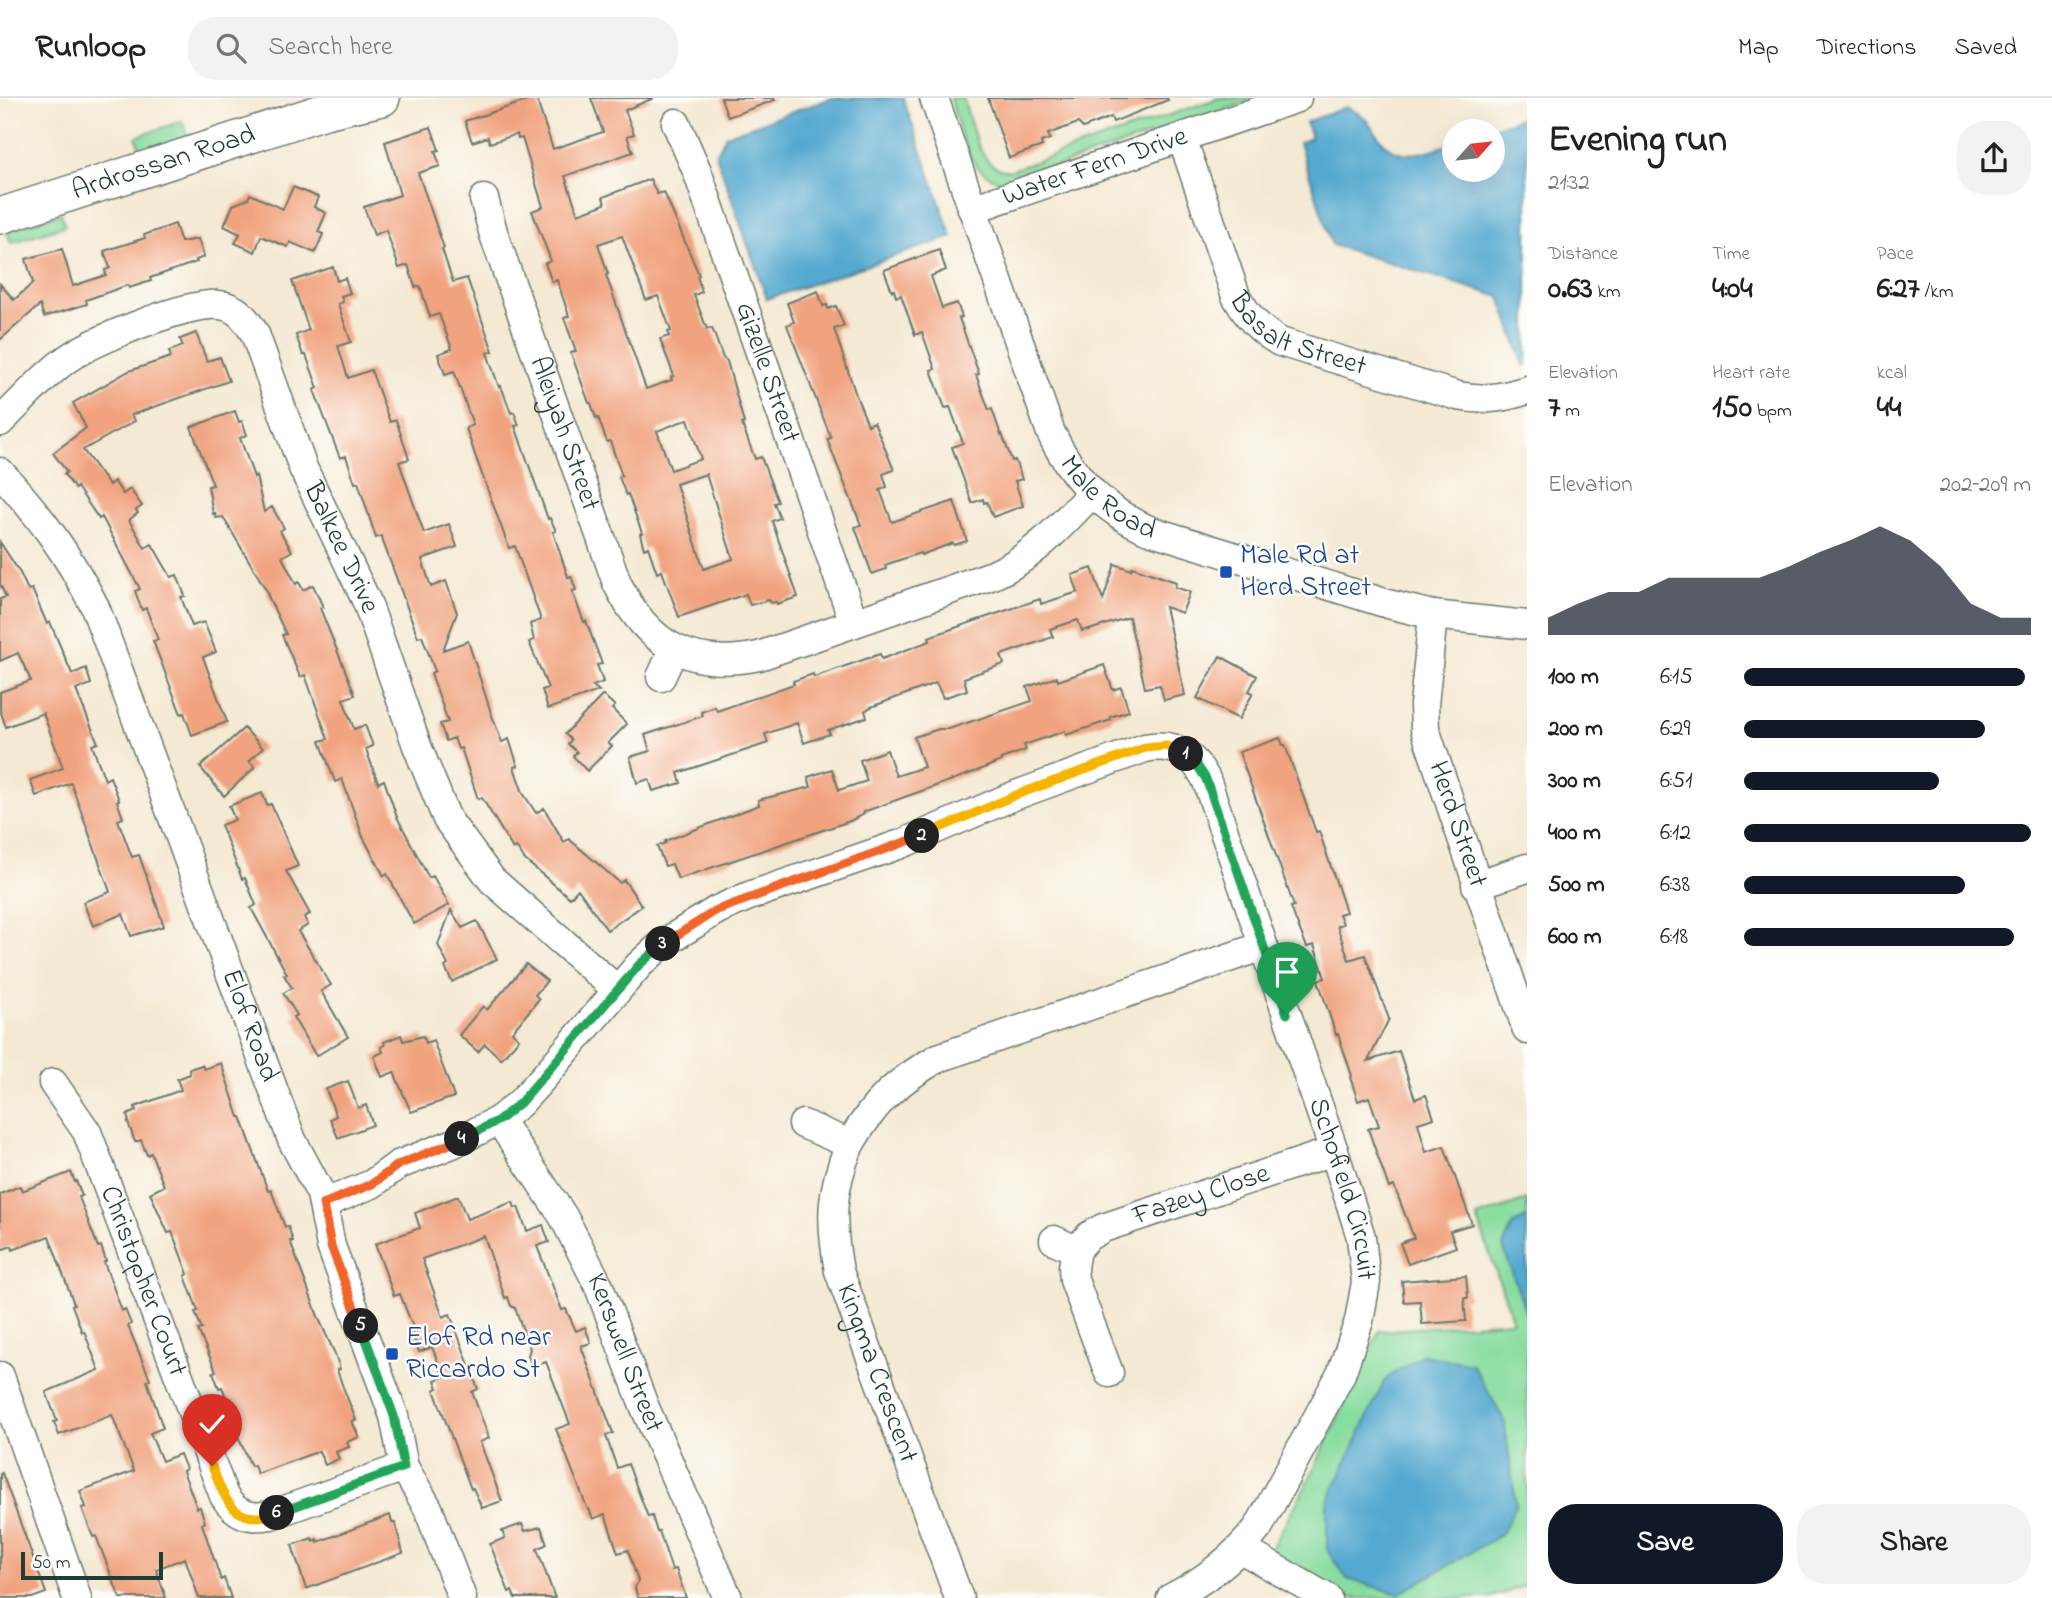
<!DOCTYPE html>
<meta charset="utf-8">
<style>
:root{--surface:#fff;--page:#f2f2f2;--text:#202124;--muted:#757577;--line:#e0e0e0;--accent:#111827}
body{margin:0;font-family:"Indie Flower",sans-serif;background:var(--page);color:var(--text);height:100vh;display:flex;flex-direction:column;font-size:26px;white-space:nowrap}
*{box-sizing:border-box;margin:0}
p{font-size:23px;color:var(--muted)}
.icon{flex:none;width:38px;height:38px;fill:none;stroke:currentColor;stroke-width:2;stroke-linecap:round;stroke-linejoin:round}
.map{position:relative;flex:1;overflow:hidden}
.side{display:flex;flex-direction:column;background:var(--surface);width:525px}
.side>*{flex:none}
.needle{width:46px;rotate:63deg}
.fabs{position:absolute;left:1442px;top:21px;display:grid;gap:14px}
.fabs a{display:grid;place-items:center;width:63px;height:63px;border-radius:50%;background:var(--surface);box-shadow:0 7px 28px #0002;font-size:35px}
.scale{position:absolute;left:21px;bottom:18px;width:142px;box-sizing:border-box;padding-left:7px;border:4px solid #1f3d34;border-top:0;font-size:19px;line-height:24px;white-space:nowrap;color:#1f3d34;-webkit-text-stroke:5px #fdfcf7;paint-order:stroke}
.pin{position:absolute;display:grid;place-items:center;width:60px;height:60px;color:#fff;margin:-72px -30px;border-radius:50% 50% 50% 0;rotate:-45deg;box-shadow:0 0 7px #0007}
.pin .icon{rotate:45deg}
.km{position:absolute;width:35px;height:35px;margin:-18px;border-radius:50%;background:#222;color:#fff;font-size:19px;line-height:35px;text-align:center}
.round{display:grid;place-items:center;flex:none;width:74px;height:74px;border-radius:28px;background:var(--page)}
.overview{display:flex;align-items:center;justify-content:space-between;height:119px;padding:0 21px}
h1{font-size:38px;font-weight:800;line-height:52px}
.figures{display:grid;grid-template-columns:repeat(3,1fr);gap:10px;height:119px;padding:7px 21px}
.figures div{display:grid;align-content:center}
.figures b{font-size:30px;font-weight:800}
.figures small{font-size:19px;font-weight:400}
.figures p{font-size:19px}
.chart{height:196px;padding:14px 21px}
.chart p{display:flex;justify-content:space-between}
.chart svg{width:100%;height:126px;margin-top:7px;fill:var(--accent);opacity:.7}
.button{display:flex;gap:14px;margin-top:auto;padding:14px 21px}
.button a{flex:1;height:80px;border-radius:28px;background:var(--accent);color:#fff;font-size:28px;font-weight:800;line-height:80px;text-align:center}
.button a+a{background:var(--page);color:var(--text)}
ul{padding:0 21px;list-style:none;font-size:23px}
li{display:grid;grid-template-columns:112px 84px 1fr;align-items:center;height:52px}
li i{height:18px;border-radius:9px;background:var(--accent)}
header{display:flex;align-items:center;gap:42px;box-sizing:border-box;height:98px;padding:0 35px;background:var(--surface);border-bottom:2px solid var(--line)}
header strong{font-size:33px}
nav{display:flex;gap:38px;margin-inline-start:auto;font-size:24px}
.search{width:490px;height:63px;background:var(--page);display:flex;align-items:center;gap:18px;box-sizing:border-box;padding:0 24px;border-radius:28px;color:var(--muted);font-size:26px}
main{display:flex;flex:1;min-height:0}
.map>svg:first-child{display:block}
</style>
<header>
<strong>Runloop</strong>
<div class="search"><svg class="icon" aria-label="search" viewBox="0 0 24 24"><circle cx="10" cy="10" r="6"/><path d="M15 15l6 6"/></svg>Search here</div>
<nav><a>Map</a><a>Directions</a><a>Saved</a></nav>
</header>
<main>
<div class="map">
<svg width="1527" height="1500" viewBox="0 0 1527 1500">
<rect width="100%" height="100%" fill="#fdfcf7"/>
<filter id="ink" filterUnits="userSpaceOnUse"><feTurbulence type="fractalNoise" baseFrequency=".0143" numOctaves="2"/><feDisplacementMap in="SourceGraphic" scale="14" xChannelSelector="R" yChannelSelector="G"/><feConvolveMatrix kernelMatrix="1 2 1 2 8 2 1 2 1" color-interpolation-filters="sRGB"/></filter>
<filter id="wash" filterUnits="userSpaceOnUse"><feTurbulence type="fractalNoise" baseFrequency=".00686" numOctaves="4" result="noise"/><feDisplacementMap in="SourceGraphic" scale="28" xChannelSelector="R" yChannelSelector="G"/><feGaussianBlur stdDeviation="1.57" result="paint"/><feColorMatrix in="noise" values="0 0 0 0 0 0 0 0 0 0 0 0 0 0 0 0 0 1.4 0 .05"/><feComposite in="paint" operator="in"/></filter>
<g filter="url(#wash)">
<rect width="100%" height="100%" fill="#f4e9d3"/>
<path fill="#87dc9f" stroke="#538c6a" stroke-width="2" d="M950 0H963C972 26 978 75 1012 72L1219 0H1260L1007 85C965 77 962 35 950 0Z
M182 23 188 40 142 56 136 39Z
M61 115 65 127 11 145 7 133Z
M1527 1102V1487L1489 1500H1301L1269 1454 1307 1386 1379 1233 1513 1223 1477 1119Z"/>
<path fill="#54a9d0" stroke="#3a7382" stroke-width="2" d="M832 0H903L952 139 767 201 716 57 726 37Z
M1346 9C1369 19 1368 25 1382 43 1400 65 1432 53 1454 44V72H1493V33H1484L1527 18V267L1524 268 1500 199 1332 147 1299 45 1311 40 1306 24Z
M1527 1120V1218L1503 1148 1513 1126Z
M1422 1257 1472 1266 1504 1321 1516 1407 1500 1437 1399 1496 1347 1481 1327 1452V1405L1385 1282Z"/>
<g id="blocks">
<path fill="#f1a27e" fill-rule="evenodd" d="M536 0 553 51 603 34 591 0H654L625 12 634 36 627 38 633 54 565 78 578 116 605 106 603 99 650 81 657 96 664 94 699 177 697 178 702 194 694 197 707 231 712 230 723 260 727 263 744 325 742 326 755 361 761 359 778 404 774 405 780 420 772 423 798 499 777 506 776 504 771 505 769 502 750 507 746 496 679 519 662 473 657 475 648 449 644 451 640 436 642 435 628 396 626 397 619 379 622 378 610 343 607 344 598 319 596 320 591 305H589L571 255 576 253 564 220 569 218 557 182 552 184 545 165 551 163 532 113 543 109 522 40 518 41 517 36 490 45 488 39 472 44 465 23ZM622 138 646 202 658 198 671 233 668 234 669 238 660 241 674 278 671 279 672 282 646 291 606 177 608 176 598 146ZM688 321 701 361 671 372 657 333ZM706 376 733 461 704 471 676 386Z
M721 0H774L775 2 728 19Z
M988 0H1167L1168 2 1113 24 1111 19 1083 30 1078 25 1048 36 1050 41 1041 44 1042 48 1009 60Z
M431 29 439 52 435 53 440 68 418 75 444 150 442 151 453 184 467 180 493 253 487 255 499 289 501 288 511 315 514 314 519 327 515 328 548 421 550 420 556 433 553 434 568 479 571 478 576 492 572 493 584 524 586 523 602 566 597 567 603 584 593 588 599 593 548 611 542 592 548 590 529 544 534 542 530 526 541 522 515 448 509 450 475 357 466 330 473 327 454 273 445 276 438 256 452 251 439 216 430 219 420 188 415 189 408 167 399 170 386 132 374 137 364 109 400 97 385 44Z
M293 89 318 99 314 109 326 115 318 134 323 136 315 155 290 144 288 149 261 138 255 154 235 145 240 136 224 128 233 107 248 101 250 96 283 111Z
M175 126 181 144 198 141 204 159 196 162 197 164 150 180 151 183 129 190 128 187 86 202 87 206 44 219 40 207 0 242V186L14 202 33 185 26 161 62 151 73 188 106 177 105 172 110 170 104 153 145 140 144 137Z
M939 152 946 172 931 178 942 210 957 205 962 219 959 220 979 276 976 277 989 312 992 311 1001 337 1002 336 1012 363 1015 362 1022 381 1015 383 1023 408 993 419 987 404 984 405 983 401 972 405 952 349 963 345 950 309 945 310 931 272 935 271 922 234 915 237 901 197 896 199 894 192 892 193 884 172Z
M333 169 337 183 345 180 350 195 341 198 343 204 338 206 351 244 338 248 348 280 371 272 390 324 396 322 409 361 399 364 424 435 449 426 457 449 422 461 431 489 446 483 457 515 443 552 468 543 491 615 502 644 509 641 518 668 514 669 523 695 536 715 544 710 564 744 569 741 620 785 624 782 642 808 607 832 578 791 570 800 525 762 516 749 513 751 482 700 478 701 461 650 458 651 454 640 446 643 440 626 448 624 431 575 435 573 422 538 418 539 381 438 376 440 358 384 355 385 346 358 340 360 314 292 318 290 306 257H303L296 237 309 232 292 183Z
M818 193 823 208 827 207 828 211 836 208 844 228 834 231 857 300 868 327 874 324 894 372 883 376 887 389 880 392 892 424 954 403 967 443 954 447 953 445 921 457 920 455 885 467 886 471 872 476 855 429 861 427 827 341 831 340 787 227 794 224 787 205Z
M196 235 207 263 220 259 229 283 131 317 135 323 83 352 109 387 114 383 123 396 130 391 142 408 136 412 138 415 129 422 145 450 152 446 171 479 177 477 185 498 181 499 192 528 204 524 216 554 203 559 227 624 192 637 184 615 181 616 153 543 158 542 146 510 142 512 135 493 140 491 102 419 99 421 77 389 75 391 64 376 67 374 53 355 86 330 73 305 129 273 171 259 169 253 183 248 180 241Z
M235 313 239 324 242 323 247 337 240 340 254 379 256 378 264 414 272 409 284 430 280 433 292 453 282 459 296 486 299 484 303 492 313 487 323 509 320 510 355 597 343 601 354 631 365 627 373 648 366 651 378 685 384 682 397 719 429 780 433 778 449 807 414 826 387 776 384 778 363 739 342 681 335 684 320 643 328 641 305 577 300 579 282 537 286 536 267 496 268 495 223 419 216 420 215 415 213 416 208 388 213 387 191 329Z
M0 444 20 475 28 492 32 491 47 526 50 524 72 576 86 570 91 586 76 592 98 645 92 647 105 682 110 679 119 702 117 703 123 720 118 722 132 759 139 757 164 828 131 838 123 816 93 828 83 804 110 794 71 685 36 698 30 682 63 670 43 615 6 629 0 612V594L31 583 18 555 0 563V501L6 499 0 486Z
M1115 466 1131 472 1132 469 1176 484 1175 489 1190 494 1182 515 1165 509 1185 597 1164 602 1160 587 1145 590 1129 519 1089 532V531L1082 533 1078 522 1050 531 1053 539 1001 557 1004 566 964 580 967 592 943 600 936 585 871 609 865 613 867 619 828 632 830 636 804 645 797 625 765 636 768 645 678 675 681 685 653 693 649 681 637 685 630 659 650 653 645 637 703 618 701 614 715 609 717 613 794 586 793 583 813 576 814 579 880 556 882 561 930 543 929 539 972 524 1040 501 1041 506 1078 494 1072 477 1092 470 1103 502Z
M1220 558 1257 578 1249 593 1253 595 1239 621 1197 600Z
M1104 567 1113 592 1121 589 1129 613 1110 619 1111 622 1066 637 1065 633 1024 647 1026 652 1001 661V663L977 673 863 714 864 716 850 723 678 781 672 766 665 768 657 748 666 745 665 743 759 707 758 702 811 689 808 679 832 671 839 692 867 683 860 662 887 652 896 678 924 669 914 639 939 631H949L1032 603 1027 589 1057 579 1058 583Z
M603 597 615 608 612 611 627 626 608 645 612 648 587 673 573 658 577 654 568 646 571 642 565 636Z
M244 630 263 650 249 663 255 669 224 698 200 669Z
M1280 640 1283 647H1285L1316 734 1319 733 1346 814 1339 816 1343 826 1337 828 1349 862 1365 857 1389 921 1368 963 1399 953 1415 1001 1426 997 1434 1020 1418 1025 1426 1054 1444 1048 1472 1126 1450 1133 1456 1149 1408 1166 1400 1145 1414 1140 1394 1088 1389 1090 1368 1031 1379 1028 1369 999 1358 1003 1350 979 1352 978 1338 936 1336 937 1318 882 1325 880 1314 847 1307 849 1296 823 1291 809 1294 808 1239 654Z
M262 695 267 707 271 706 298 768 286 773 310 816 304 819 308 827 298 833 331 887 321 893 348 939 316 958 293 919 297 917 283 895 292 890 284 877 287 876 251 810 256 807 245 780 242 781 221 727 235 722 229 708Z
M451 812 462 830 477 823 497 861 452 884 445 869 448 867 438 847Z
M526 866 547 883 535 897 539 901 512 934 519 941 501 961 485 946 478 954 459 937 483 908 487 912Z
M401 937 403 943 423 938 426 945 433 942 454 999 411 1014 394 974 382 979 374 958 383 954 381 949 385 947 384 944Z
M221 965 239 1019H241L268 1093 271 1092 285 1129 288 1128 293 1143H290L319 1221 335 1256 340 1271 337 1272 343 1289 356 1322 352 1323 359 1339 347 1344 349 1349 336 1354 339 1361 325 1367 319 1353 257 1376 254 1367 251 1368 229 1318 233 1317 222 1289 219 1290 213 1274 216 1273 198 1232 202 1231 195 1214 198 1213 185 1178 188 1176 172 1134 168 1135 150 1095 164 1088 151 1055 147 1057 141 1042 135 1044 128 1024H129L127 1017 136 1013 135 1009 181 992 177 981 190 976 189 971 202 967 204 971Z
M348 983 358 1010 366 1007 373 1027 338 1040 330 1021 336 1018 326 991Z
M71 1074 75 1084 76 1083 82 1098 79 1099 98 1149 101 1148 106 1163 104 1164 122 1213 125 1211 131 1226 128 1228 150 1281 147 1283 163 1330 150 1335 162 1363 180 1356 186 1371 183 1373 197 1410 200 1409 205 1424 202 1426 221 1482 224 1480 231 1500H199L185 1460 156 1471 166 1500H120L96 1438 93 1439 82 1410 86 1409 80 1393 134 1373 112 1317 59 1337 54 1324 57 1323 46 1294 99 1272 84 1233 82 1234 72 1207 74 1206 49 1138 13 1152 12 1148 0 1152V1096L20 1088 22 1093Z
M458 1098 467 1121 513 1104 515 1110 518 1109 527 1133 543 1127 549 1144 537 1148 562 1212 566 1211 576 1233 585 1229 591 1245 581 1248 613 1335 606 1338 617 1370 628 1366 648 1419 652 1418 657 1434 659 1433 672 1472 676 1471 686 1500H638L635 1490 638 1483 628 1452 618 1455 605 1416 593 1421 589 1411 588 1412 556 1331 570 1326 546 1264 532 1269 528 1257 530 1251 515 1210 511 1208 508 1199 505 1200 484 1138 422 1161 443 1219 450 1216 478 1291 472 1294 489 1340 480 1344 481 1347 502 1403 482 1410 473 1390 471 1391 434 1292 438 1290 435 1282 444 1279 432 1249 419 1254 411 1233 414 1232 400 1196 394 1198 375 1146 420 1130 415 1115Z
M1466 1178 1468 1200H1464L1466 1223 1422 1226 1420 1203 1404 1204 1402 1183Z
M2 1375 46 1495 32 1500H0V1376Z
M390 1417 392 1425H395L403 1455 306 1491 292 1447 312 1440 313 1443 317 1441 318 1444Z
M522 1426 525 1433 541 1429 547 1446 537 1451 555 1500H515L512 1493 509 1494 490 1446 505 1440 502 1433Z"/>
</g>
</g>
<g filter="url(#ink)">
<use href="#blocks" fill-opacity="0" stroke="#6a796c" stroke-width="2"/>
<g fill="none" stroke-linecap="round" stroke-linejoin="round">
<defs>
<g id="minor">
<path id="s1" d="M934 0 1051 335C1072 379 1104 413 1149 432L1388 506 1433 517 1527 527"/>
<path id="s2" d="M676 25 697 73 854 525"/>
<path id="s3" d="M1182 40 1236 198C1248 219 1259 232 1280 244L1458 298C1483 303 1503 300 1527 292"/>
<path id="s4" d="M484 101 494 137 617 485C647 547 691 572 759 558L993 477C1034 459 1061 427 1091 396"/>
<path id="s5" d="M972 111 1297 0"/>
<path id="s6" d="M0 324C22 303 42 279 67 261 94 242 187 204 219 207 237 208 247 222 255 236L303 370 367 504 417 648 447 721 492 782 617 892"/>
<path id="s7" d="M0 374C41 419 67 454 95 509L292 1042 321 1096 331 1148 394 1318 404 1369 428 1410 462 1500"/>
<path id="s8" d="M1433 517 1424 607 1425 631 1527 932"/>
<path d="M661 579 674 551"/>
<path d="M1476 787 1527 770"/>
<path id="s9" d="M53 985 87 1034 224 1398C236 1417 250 1421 271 1417L404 1369"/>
<path id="s10" d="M499 1022 563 1118 598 1186 643 1305 728 1500"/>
<path id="s11" d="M803 1026 850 1046C830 1093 830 1123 839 1173L959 1500"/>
<path d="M850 1046C875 1003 895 985 938 960L1263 848"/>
<path id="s12" d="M323 1106 372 1086 398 1067 452 1046 499 1022 520 1005 542 981 639 867 661 847 717 812 749 798 901 746 1016 697 1145 650C1174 644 1193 656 1206 681L1334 1053 1361 1139 1366 1184 1359 1223 1341 1276 1258 1430C1234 1460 1206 1482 1171 1500"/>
<path id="s13" d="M1054 1142 1076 1152 1089 1138 1103 1130 1334 1053"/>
<path d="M1076 1152 1073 1169 1074 1182 1109 1275"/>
<path d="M0 1278 77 1500"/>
<path d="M1241 1451 1327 1500"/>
</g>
<g id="major">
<path id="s14" d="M0 118 325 13 382 0"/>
</g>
</defs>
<use href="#minor" stroke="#6a796c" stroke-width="31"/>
<use href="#major" stroke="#6a796c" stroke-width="38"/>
<use href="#minor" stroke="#fff" stroke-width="28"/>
<use href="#major" stroke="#fff" stroke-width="35"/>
</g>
</g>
<g fill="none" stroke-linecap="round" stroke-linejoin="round" filter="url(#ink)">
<defs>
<path id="split-1" d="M1186 656 1193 661 1206 681 1287 916"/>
<path id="split-2" d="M922 738 1016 697 1145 650 1166 648 1186 656"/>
<path id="split-3" d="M663 846 717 812 922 738"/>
<path id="split-4" d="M462 1041 499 1022 520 1005 639 867 663 846"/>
<path id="split-5" d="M361 1228 331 1148 323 1106 372 1086 398 1067 462 1041"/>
<path id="split-6" d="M277 1415 404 1369 394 1318 361 1228"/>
<path id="split-7" d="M212 1368C225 1402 234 1430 277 1415"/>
</defs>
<use href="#split-1" stroke="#fff" stroke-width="14"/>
<use href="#split-2" stroke="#fff" stroke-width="14"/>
<use href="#split-3" stroke="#fff" stroke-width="14"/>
<use href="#split-4" stroke="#fff" stroke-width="14"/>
<use href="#split-5" stroke="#fff" stroke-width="14"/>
<use href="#split-6" stroke="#fff" stroke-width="14"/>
<use href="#split-7" stroke="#fff" stroke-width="14"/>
<use href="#split-1" stroke="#22a559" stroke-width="9"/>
<use href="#split-2" stroke="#f5b400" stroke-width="9"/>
<use href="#split-3" stroke="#f0652b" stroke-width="9"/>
<use href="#split-4" stroke="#22a559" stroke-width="9"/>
<use href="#split-5" stroke="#f0652b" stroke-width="9"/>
<use href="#split-6" stroke="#22a559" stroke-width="9"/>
<use href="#split-7" stroke="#f5b400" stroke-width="9"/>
</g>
<g fill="#1a4fb4" stroke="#fdfcf7" stroke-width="2.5">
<rect x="1219" y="467" width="14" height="14" rx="3.5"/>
<rect x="385" y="1249" width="14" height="14" rx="3.5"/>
</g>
<g text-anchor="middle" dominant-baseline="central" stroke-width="5" stroke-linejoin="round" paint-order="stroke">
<g font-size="28" fill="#1f3d34" stroke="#fdfcf7">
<text stroke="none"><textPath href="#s14" startOffset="172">Ardrossan Road</textPath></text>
<text stroke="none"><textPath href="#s5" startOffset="130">Water Fern Drive</textPath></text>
<text stroke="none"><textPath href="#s3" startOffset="243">Basalt Street</textPath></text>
<text stroke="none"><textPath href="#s2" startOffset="266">Gizelle Street</textPath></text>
<text stroke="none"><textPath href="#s4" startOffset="248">Aleiyah Street</textPath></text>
<text stroke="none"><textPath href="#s1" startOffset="443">Male Road</textPath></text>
<text stroke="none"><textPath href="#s6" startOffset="534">Balkee Drive</textPath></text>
<text stroke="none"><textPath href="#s8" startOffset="215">Herd Street</textPath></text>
<text stroke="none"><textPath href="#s7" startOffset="612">Elof Road</textPath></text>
<text stroke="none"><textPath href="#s12" startOffset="1466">Schofield Circuit</textPath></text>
<text stroke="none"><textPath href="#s13" startOffset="163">Fazey Close</textPath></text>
<text stroke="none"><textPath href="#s9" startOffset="219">Christopher Court</textPath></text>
<text stroke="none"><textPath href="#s10" startOffset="266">Kerswell Street</textPath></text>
<text stroke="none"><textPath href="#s11" startOffset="290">Kingma Crescent</textPath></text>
</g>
<g font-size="28" fill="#164399" stroke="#fdfcf7" text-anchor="start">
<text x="1240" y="458">Male Rd at<tspan x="1240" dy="32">Herd Street</tspan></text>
<text x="406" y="1240">Elof Rd near<tspan x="406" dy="32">Riccardo St</tspan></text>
</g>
</g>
</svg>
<div class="fabs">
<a><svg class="needle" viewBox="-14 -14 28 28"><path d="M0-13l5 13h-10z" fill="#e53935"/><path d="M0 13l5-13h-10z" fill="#757577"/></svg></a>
</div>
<div class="scale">50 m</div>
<div class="pin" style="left:1287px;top:916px;background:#1e9e55"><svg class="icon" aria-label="arrive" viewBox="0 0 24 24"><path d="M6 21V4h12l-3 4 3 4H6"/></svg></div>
<div class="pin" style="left:212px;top:1368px;background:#d93025"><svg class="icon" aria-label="check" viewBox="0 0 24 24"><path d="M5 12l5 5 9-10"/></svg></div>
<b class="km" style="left:1186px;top:656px">1</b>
<b class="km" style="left:922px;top:738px">2</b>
<b class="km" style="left:663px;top:846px">3</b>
<b class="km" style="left:462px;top:1041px">4</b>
<b class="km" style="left:361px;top:1228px">5</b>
<b class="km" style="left:277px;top:1415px">6</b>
</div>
<section class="side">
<div class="overview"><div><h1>Evening run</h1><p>21:32</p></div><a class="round"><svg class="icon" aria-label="share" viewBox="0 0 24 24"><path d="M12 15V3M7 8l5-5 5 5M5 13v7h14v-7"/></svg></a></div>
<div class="figures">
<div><p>Distance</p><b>0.63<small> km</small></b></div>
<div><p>Time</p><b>4:04</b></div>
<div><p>Pace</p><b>6:27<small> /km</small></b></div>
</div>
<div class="figures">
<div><p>Elevation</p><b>7<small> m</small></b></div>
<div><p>Heart rate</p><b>150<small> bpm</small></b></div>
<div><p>kcal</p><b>44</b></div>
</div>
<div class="chart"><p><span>Elevation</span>202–209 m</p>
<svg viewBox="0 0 160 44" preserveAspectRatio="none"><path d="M0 44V38L10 33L20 29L30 29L40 24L50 24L60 24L70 24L80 20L90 15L100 11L110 6L120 11L130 20L140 33L150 38L160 38V44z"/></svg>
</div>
<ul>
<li><b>100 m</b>6:15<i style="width:98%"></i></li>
<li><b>200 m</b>6:29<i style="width:84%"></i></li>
<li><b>300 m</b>6:51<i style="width:68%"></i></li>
<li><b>400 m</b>6:12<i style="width:100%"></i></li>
<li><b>500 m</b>6:38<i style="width:77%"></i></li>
<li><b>600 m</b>6:18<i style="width:94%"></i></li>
</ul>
<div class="button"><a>Save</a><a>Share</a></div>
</section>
</main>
